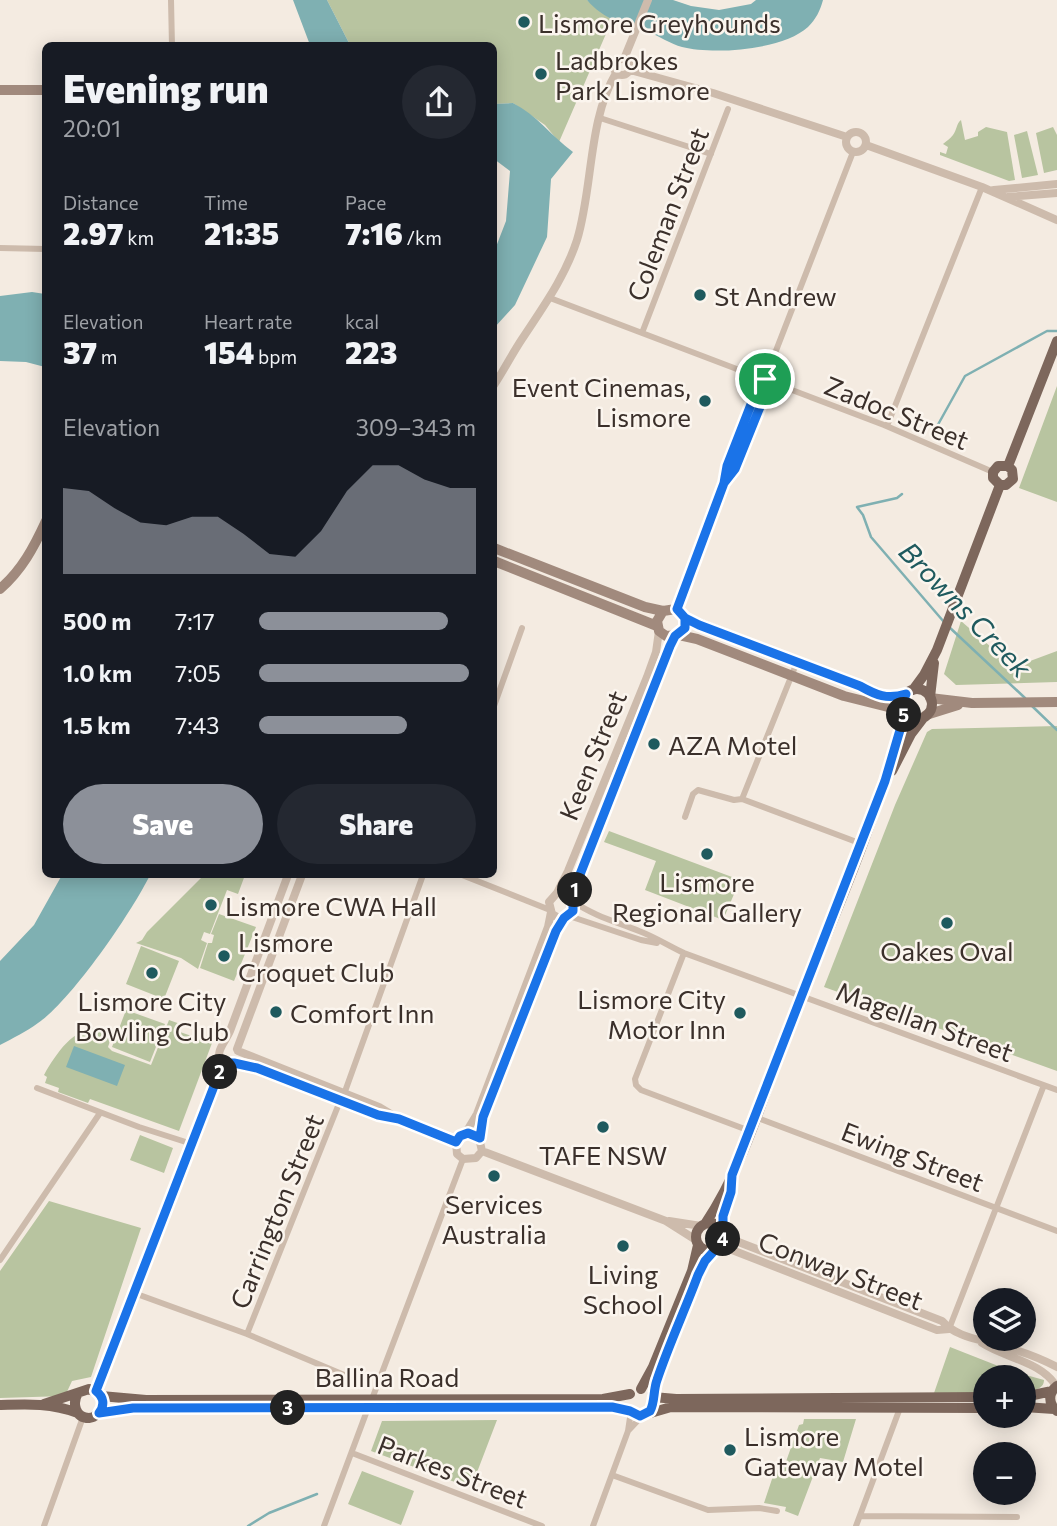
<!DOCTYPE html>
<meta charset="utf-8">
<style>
:root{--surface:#171b24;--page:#242831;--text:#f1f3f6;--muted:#9ea1a6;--accent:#8c9099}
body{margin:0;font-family:Commissioner,sans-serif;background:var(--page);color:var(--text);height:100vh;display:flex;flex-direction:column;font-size:26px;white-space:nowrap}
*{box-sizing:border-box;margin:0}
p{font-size:23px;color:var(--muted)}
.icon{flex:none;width:38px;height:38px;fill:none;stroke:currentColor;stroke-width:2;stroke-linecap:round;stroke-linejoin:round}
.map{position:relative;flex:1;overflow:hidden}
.sheet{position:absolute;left:42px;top:42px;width:455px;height:836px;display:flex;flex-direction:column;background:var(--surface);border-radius:10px;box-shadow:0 4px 18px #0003}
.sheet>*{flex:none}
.buttons{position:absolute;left:973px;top:1288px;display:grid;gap:14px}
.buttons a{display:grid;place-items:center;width:63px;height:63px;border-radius:50%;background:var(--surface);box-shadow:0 4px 18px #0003;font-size:35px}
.pin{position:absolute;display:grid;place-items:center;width:60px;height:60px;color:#fff;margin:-30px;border:4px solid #fff;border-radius:50%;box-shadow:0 2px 7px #0007}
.km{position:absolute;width:35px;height:35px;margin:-18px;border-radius:50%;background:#222;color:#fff;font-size:19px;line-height:35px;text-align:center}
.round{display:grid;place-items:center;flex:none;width:74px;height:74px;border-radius:37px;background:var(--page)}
.overview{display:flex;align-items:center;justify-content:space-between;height:119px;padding:0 21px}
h1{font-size:38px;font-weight:800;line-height:52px}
.metrics{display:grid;grid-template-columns:repeat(3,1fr);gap:10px;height:119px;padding:7px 21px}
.metrics div{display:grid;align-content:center}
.metrics b{font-size:30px;font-weight:800}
.metrics small{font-size:19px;font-weight:400}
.metrics p{font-size:19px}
.chart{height:196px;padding:14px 21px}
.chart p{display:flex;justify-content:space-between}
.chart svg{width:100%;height:126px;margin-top:7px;fill:var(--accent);opacity:.7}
.primary-button{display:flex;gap:14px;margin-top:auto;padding:14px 21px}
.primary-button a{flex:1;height:80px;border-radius:42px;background:var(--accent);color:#fff;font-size:28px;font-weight:800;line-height:80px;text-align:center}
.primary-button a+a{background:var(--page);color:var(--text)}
ul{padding:0 21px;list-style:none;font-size:23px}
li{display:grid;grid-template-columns:112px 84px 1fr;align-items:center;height:52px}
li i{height:18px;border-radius:9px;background:var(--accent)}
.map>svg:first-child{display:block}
</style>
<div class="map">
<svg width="1057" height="1526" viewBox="0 0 1057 1526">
<rect width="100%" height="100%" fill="#f4ebe1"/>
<path fill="#b8c4a0" d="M327 0H587L612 20 559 142 545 125 513 103 494 104V46L350 45Z
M961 120 965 140 978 136V132L986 127 1007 132 1015 180 1009 181 940 155V152L946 154 948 147 943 144C946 141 950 139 953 135 957 130 956 124 961 120Z
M1053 127 1057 135V170L1044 173 1036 133Z
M1027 131 1038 175 1022 178 1014 135Z
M1057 386V502L1019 488Z
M961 621 1014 667 1057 651V682L956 685 944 674Z
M1057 726V1071L824 987 895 805 927 732 932 729Z
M609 831 740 880 723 920 645 890 656 861 604 842Z
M204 875H245L238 894 227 890 210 934 204 932 201 940 207 943 198 969 181 958 136 943 142 940 147 932Z
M219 914 256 927 234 981 200 968 208 943H212L214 935 211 934Z
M141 946 179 961 164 999 126 984Z
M126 1010 165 1024 150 1062 112 1047Z
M169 1020 183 1025 180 1032 212 1043 179 1131 90 1099 88 1103 58 1092 59 1088 45 1083 47 1077 44 1075C60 1047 81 1018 113 1032L108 1047 112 1051 151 1065Z
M140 1135 173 1148 164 1173 130 1160Z
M49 1201 141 1228 91 1377 72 1381 65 1396 0 1398V1271Z
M950 1347 1011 1371 1044 1380C1044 1390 1032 1390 1024 1392V1377H985V1393H934Z
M804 1419H856L843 1462 820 1458 798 1516 785 1511 786 1507 764 1503 775 1470H783L799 1425 803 1424Z
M497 1420 471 1488 371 1451 382 1421Z
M362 1471 414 1491 401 1525 348 1504Z"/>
<path fill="#7fb0b2" d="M293 0H327L350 45H310Z
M587 0H673L691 6 719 10 751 4 756 0H823C820 11 816 19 808 27 783 50 714 55 682 47 671 44 659 36 648 32 625 25 603 19 587 0Z
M513 103C537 115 551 136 573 152L551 179 547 237 515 305 494 328V252L506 221 510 171 494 159V104Z
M32 292 45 294V367L26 362 0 361V296Z
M62 875H150C132 912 71 1001 38 1023 26 1032 13 1038 0 1045V961L34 925Z
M74 1046 125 1065 117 1086 66 1067Z"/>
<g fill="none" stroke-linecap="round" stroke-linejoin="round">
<path stroke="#7fb0b2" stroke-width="2.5" d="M935 430 965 376 1047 331H1057
M902 494 897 498 857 507 863 515 871 537 944 622
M948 626 1025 698
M1032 706 1057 730
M248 1526 269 1513 317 1494"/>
<path stroke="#cdbbac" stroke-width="6" d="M171 0 172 46
M600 118 711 154
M0 248 46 249
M550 298 884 425 993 472
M642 333 728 109
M887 426 982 187
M726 480C738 465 769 397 765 379
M676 609 724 483 727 466 759 384 765 379 853 152
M494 706 522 628
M742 799 862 844
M685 817 693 794 698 790 734 800 742 799 797 662
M462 875 550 910
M574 902C594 916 617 922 639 931 655 937 669 946 684 953L1057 1090
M569 916 641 940 657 943
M684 953 635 1079 636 1085 641 1090 750 1131
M37 1088 139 1127 192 1144
M343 1097 423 875
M755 1117 1057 1231
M0 1260 100 1113
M134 1293 247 1334 349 1377
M949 1329 1044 1085
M247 1334 340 1101
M372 1399 463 1159
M628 1431 643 1415
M352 1453 542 1526
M612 1475 708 1510 759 1508 777 1511
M860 1516 1017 1517
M44 1526 83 1417
M324 1526 368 1408
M593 1526 628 1431 631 1411
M856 1526 900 1408"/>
<path stroke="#cdbbac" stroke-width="8" d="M614 67a8 8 0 1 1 16 0a8 8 0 1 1-16 0Z
M624 59 648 0
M630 70 713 93 847 137
M846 142a10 10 0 1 1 20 0a10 10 0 1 1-20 0Z
M866 145 982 187 1057 220
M994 190 1057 184
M1008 197 1057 193
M494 385C504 370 512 354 522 339 543 307 565 277 577 240 593 188 588 120 616 73
M557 893 568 894 573 901V911C567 919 560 920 552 914L549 902 557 893 568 871 647 677 656 652 659 631
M573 899 579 877 675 637
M551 912 548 927 477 1114 468 1129 456 1142 457 1154 463 1159 476 1158 482 1151 479 1138 483 1117 564 918
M237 1049 302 875
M238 1051 379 1107 399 1119 456 1142
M223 1063C213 1053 225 1043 230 1031L288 875
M223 1063 256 1068 378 1115 393 1118
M482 1151 666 1221 696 1240
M669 1221 701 1226
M723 1236 942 1321C956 1337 978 1339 998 1345 1018 1350 1040 1358 1057 1367
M718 1247 732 1250 937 1330 949 1329
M982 1343C1005 1358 1042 1362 1056 1386
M96 1391 223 1063"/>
<path stroke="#a18a7d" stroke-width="10" d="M0 90H46
M494 548 645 607 663 611 676 609 683 614 686 623 679 635 666 636 659 631 657 621 663 611
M494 561 657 626
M0 589C22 570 34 547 46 521
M685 618 860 686C876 695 887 700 906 694
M679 635 697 639 844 696 904 711
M930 698 972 703 1057 702
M926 715 958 705"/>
<path stroke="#7d675c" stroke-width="10" d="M1008 466 1057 341
M1000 485 993 478V472L998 466H1008
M1000 485H1006L1013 479 1012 470 1008 466
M902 704a15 15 0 1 1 30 0a15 15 0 1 1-30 0Z
M913 690 924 675 937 650 1000 485
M930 697 934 663
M892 771 911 734 924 717
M696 1237a14 14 0 1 1 28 0a14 14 0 1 1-28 0Z
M705 1224C747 1162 767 1082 795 1013 835 915 878 816 905 713
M723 1233V1216L732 1182
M1057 1386C1048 1393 1048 1404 1057 1411
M641 1389 653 1367 692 1271 698 1245
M78 1393C72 1403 75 1418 89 1418 97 1417 93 1416 99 1413 109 1409 123 1409 133 1408L612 1407 630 1411
M101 1396 146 1400 603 1399 630 1394
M652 1396 658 1376 698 1275 705 1261 715 1249
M653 1397 676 1399 985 1397
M1024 1397 1052 1391
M44 1404 89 1389 99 1393 103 1400
M0 1405C28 1404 52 1403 78 1413
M1024 1407 1054 1409
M647 1414 671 1407 985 1408"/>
</g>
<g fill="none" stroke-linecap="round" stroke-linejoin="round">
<defs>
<path id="route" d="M765 379 759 384 727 466 724 483 677 609 685 618V628L675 636 670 646 579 877 573 899V911L564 918 556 931 483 1117 480 1138 468 1133 460 1136 456 1142 399 1119 378 1115 257 1068 234 1063H223L96 1391C104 1397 105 1405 99 1413L133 1408 612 1407 630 1411 640 1416 650 1411C655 1403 653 1391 657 1380 669 1344 685 1310 698 1275L705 1261 723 1241V1216L731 1192 732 1175 885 781 905 713 902 704 906 694C887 700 876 695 860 686L699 625 685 618 677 609 724 483 735 469 762 402 767 388 765 379"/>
</defs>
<use href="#route" stroke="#fff" stroke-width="14"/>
<use href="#route" stroke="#1a73e8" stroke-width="9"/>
</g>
<g fill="#1f5a5e" stroke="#fbf5ee" stroke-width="2.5">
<circle cx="524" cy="22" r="7"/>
<circle cx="541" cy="74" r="7"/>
<circle cx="700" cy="295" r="7"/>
<circle cx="705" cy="401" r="7"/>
<circle cx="654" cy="744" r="7"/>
<circle cx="707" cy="854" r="7"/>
<circle cx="211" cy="905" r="7"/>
<circle cx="947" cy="923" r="7"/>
<circle cx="224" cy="956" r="7"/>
<circle cx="152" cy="973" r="7"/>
<circle cx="276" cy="1012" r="7"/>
<circle cx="740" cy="1013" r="7"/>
<circle cx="603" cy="1127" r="7"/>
<circle cx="494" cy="1176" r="7"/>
<circle cx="623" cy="1246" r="7"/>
<circle cx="730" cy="1450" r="7"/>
</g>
<g text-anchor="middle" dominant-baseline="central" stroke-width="5" stroke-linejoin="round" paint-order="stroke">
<g font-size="26" fill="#3b302b" stroke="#fbf5ee" text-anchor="start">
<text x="538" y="22">Lismore Greyhounds</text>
<text x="555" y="59">Ladbrokes<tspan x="555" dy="30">Park Lismore</tspan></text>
<text x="714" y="295">St Andrew</text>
<text x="691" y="386" text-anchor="end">Event Cinemas,<tspan x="691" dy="30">Lismore</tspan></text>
<text x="668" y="744">AZA Motel</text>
<text x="707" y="881" text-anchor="middle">Lismore<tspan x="707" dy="30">Regional Gallery</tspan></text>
<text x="225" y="905">Lismore CWA Hall</text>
<text x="238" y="941">Lismore<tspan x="238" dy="30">Croquet Club</tspan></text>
<text x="947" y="950" text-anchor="middle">Oakes Oval</text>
<text x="726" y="998" text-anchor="end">Lismore City<tspan x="726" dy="30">Motor Inn</tspan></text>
<text x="152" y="1000" text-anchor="middle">Lismore City<tspan x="152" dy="30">Bowling Club</tspan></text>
<text x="290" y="1012">Comfort Inn</text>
<text x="603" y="1154" text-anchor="middle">TAFE NSW</text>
<text x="494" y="1203" text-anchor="middle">Services<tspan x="494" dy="30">Australia</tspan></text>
<text x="623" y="1273" text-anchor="middle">Living<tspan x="623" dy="30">School</tspan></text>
<text x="744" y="1435">Lismore<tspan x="744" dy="30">Gateway Motel</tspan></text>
</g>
<g font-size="26" fill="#3b302b" stroke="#fbf5ee">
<text transform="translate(667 214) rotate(-69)">Coleman Street</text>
<text transform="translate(897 412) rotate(22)">Zadoc Street</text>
<text transform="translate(592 755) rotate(-68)">Keen Street</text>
<text transform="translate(925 1021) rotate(20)">Magellan Street</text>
<text transform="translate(913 1156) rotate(21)">Ewing Street</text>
<text transform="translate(276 1211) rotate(-68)">Carrington Street</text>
<text transform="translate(841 1270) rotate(21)">Conway Street</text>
<text x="387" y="1376">Ballina Road</text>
<text transform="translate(453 1471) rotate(21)">Parkes Street</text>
</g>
<g font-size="28" font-style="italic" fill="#1f5a5e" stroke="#fbf5ee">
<text transform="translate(966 609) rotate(46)">Browns Creek</text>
</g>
</g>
</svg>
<div class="buttons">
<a><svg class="icon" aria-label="layers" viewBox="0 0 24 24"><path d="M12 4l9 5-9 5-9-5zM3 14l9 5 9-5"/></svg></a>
<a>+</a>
<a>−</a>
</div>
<div class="pin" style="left:765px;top:379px;background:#1e9e55"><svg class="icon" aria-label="arrive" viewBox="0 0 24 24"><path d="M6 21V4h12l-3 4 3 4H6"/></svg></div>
<b class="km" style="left:575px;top:890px">1</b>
<b class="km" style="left:220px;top:1072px">2</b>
<b class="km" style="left:288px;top:1408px">3</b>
<b class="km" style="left:723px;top:1239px">4</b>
<b class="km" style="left:904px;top:715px">5</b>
<section class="sheet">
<div class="overview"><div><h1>Evening run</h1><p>20:01</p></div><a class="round"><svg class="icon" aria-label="share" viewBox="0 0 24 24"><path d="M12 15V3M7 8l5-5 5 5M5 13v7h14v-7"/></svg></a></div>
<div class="metrics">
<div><p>Distance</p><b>2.97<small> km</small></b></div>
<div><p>Time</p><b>21:35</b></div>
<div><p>Pace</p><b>7:16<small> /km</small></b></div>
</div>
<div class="metrics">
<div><p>Elevation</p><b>37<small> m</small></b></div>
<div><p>Heart rate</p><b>154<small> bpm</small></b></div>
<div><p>kcal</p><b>223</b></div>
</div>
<div class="chart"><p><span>Elevation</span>309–343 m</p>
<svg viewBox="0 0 160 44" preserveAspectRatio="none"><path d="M0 44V14L10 15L20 21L30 26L40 27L50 24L60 24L70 30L80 37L90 38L100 29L110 15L120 6L130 6L140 11L150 14L160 14V44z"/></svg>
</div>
<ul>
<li><b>500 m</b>7:17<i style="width:87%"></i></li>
<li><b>1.0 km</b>7:05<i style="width:97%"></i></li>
<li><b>1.5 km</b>7:43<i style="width:68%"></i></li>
</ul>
<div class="primary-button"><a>Save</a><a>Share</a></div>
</section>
</div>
